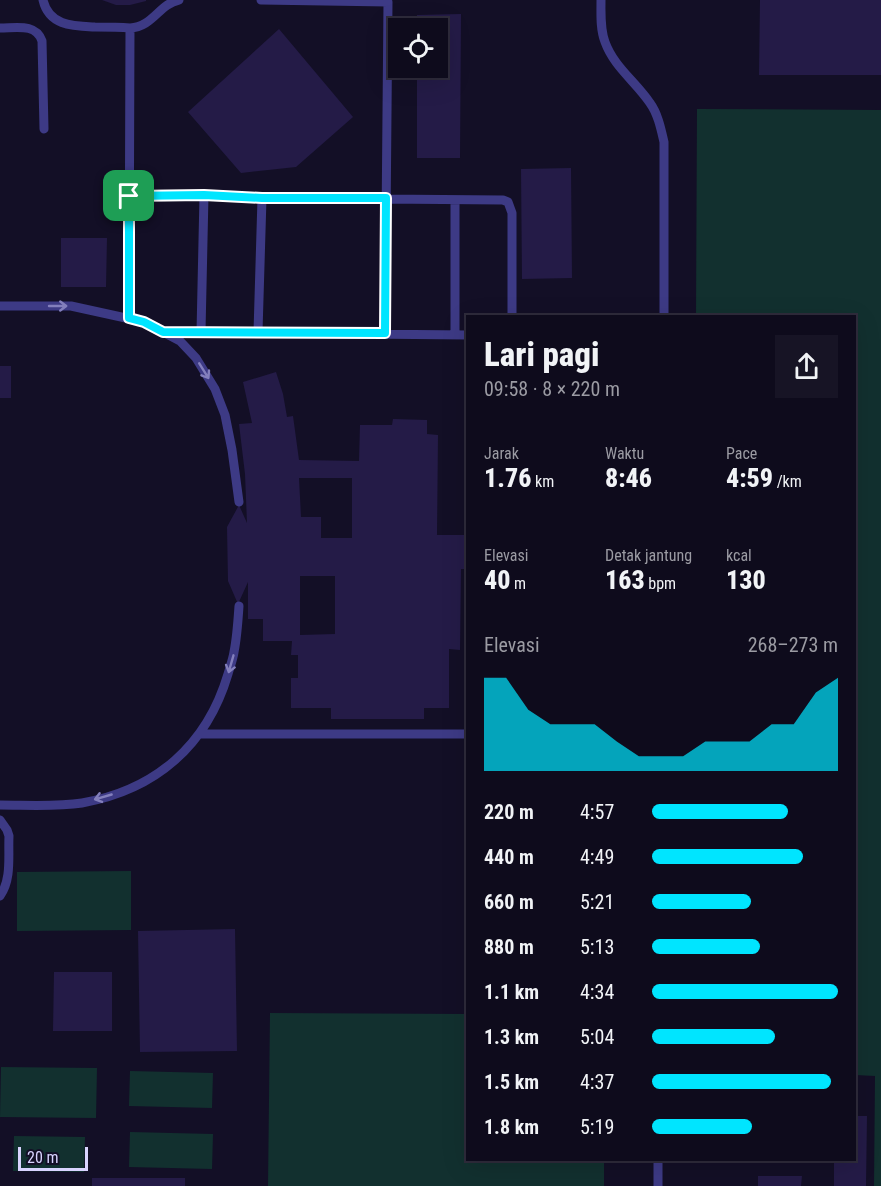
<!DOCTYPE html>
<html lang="id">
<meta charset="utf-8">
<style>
:root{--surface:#0e0b1c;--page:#171425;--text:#f1f3f6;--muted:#9b9ba3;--line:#2e2b3b;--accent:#00e5ff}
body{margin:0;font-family:"Roboto Condensed",sans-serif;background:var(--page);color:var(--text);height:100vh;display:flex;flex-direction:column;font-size:22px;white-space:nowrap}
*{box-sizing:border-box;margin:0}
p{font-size:20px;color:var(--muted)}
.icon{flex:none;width:33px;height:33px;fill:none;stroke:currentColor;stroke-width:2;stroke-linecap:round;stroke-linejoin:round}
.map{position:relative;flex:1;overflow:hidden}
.sheet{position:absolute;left:466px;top:315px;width:390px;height:846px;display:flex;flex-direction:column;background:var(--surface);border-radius:0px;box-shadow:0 6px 24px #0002,0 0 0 2px var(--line)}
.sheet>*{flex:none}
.fabs{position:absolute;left:388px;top:18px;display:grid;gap:12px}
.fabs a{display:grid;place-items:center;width:60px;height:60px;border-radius:0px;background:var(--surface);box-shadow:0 6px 24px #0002,0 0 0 2px var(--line);font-size:30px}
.scale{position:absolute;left:18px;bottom:15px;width:70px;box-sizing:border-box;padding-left:6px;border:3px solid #d9d4ff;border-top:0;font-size:16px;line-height:21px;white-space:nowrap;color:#d9d4ff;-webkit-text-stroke:4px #130f26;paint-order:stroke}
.pin{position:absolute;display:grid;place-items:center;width:51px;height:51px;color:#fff;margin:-26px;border-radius:12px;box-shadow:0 3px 9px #0006}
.round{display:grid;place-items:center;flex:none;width:63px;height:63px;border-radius:0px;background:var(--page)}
.overview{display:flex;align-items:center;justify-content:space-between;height:102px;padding:0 18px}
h1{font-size:33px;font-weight:800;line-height:45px}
.metrics{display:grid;grid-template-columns:repeat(3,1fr);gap:9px;height:102px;padding:6px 18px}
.metrics div{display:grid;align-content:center}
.metrics b{font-size:26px;font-weight:800}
.metrics small{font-size:16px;font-weight:400}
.metrics p{font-size:16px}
.chart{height:168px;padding:12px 18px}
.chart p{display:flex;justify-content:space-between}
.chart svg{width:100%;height:108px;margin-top:6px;fill:var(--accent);opacity:.7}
ul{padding:0 18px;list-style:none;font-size:20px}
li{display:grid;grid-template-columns:96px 72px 1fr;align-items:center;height:45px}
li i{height:15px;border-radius:8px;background:var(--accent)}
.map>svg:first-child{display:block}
</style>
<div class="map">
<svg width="881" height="1186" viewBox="0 0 881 1186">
<rect width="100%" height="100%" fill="#130f26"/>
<path fill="#12302f" d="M697 109 881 110V1186H874L875 1076 855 1075V316H696Z
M131 871V930L17 931V872Z
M270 1013 468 1014V1160H604V1186H268Z
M1 1067 97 1068 96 1118 0 1117Z
M130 1071 213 1073 212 1108 129 1106Z
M130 1132 213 1134 212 1169 129 1167Z
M14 1136 85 1137 84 1172 13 1171Z"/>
<path fill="#241b47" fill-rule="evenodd" d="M102 0H146V1L130 5H116Z
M760 0H881V75H759Z
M461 14 460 158H417V68H438V28H417V15Z
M279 29 353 117 296 167 241 173 188 112Z
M571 168 572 278 522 279 521 169Z
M61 238H107L106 287H61Z
M0 366H11V398H0Z
M276 372 283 394 287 417 293 416 299 460 359 461 360 425H392L393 419 427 420V434L438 435 437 535H468V569H461L460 650 449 649V708H424V719H331V708H291V678H298V655H291L292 641H263V619H248V582L238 604 228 581 227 527 239 505 247 523 245 474 239 424 252 423 243 382ZM299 478H352V538H321V517H301ZM300 576H335V634L300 635Z
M235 929 237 1051 140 1052 138 931Z
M54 972H112V1031H53Z
M855 1116H867L866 1186H834V1160H855Z
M758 1176H802L801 1186H758Z
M92 1178H185V1186H92Z"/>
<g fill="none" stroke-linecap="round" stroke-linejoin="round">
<path stroke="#3d3a85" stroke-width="9" d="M43 0C49 26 73 26 95 27 106 27 118 27 130 28 153 27 159 4 179 0
M261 0 388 2 385 334
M601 0C601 14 600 29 605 42 614 67 636 82 650 103 658 114 661 129 664 142V316
M0 28C16 28 36 23 42 41L44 129
M129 196 204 195 262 198 503 200 508 202 512 213V316
M0 306H71L144 322 180 341 196 358 215 389 225 415 232 450 239 502
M129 318 130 28
M165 332 468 335
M201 332 204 195
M258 332 262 198
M455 335V200
M200 734H468
M0 805C27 805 56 807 82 803 156 790 207 745 228 674 230 667 233 659 234 652 237 637 238 621 239 606
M0 820 7 830 9 836C8 856 12 879 0 896
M658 1186V1160"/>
</g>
<defs><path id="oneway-shaft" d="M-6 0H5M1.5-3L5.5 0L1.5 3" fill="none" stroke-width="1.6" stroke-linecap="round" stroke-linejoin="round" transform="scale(1.5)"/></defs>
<g stroke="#837fbc">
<use href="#oneway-shaft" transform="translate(58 306)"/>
<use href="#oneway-shaft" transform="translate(204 371) rotate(58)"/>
<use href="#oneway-shaft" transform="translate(231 664) rotate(106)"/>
<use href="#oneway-shaft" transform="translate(103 797) rotate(164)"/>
</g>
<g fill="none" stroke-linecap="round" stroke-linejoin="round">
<defs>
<path id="route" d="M204 195 262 198H386L385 333 163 332 144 322 129 318V196Z"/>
</defs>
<use href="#route" stroke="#fff" stroke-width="12"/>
<use href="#route" stroke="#00e5ff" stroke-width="8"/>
</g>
</svg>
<div class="fabs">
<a><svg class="icon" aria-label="locate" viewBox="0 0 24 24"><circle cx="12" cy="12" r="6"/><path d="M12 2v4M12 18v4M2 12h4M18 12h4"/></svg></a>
</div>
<div class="scale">20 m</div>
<div class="pin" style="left:129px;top:196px;background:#1e9e55"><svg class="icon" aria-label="arrive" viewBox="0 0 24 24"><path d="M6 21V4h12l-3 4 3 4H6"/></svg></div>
<section class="sheet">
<div class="overview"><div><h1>Lari pagi</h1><p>09:58 · 8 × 220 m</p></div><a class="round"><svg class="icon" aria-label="share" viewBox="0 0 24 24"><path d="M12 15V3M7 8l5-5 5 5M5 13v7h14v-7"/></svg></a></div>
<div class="metrics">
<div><p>Jarak</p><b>1.76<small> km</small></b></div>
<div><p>Waktu</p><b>8:46</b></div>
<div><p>Pace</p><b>4:59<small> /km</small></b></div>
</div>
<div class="metrics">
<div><p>Elevasi</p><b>40<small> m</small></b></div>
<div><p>Detak jantung</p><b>163<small> bpm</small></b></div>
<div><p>kcal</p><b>130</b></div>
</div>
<div class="chart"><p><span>Elevasi</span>268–273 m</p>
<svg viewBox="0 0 160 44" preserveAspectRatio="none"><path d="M0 44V6L10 6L20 19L30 25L40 25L50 25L60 32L70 38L80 38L90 38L100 32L110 32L120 32L130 25L140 25L150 12L160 6V44z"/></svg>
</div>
<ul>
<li><b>220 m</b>4:57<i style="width:73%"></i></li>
<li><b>440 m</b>4:49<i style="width:81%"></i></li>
<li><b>660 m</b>5:21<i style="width:53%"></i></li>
<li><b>880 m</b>5:13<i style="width:58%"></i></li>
<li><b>1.1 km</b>4:34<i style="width:100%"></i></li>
<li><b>1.3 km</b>5:04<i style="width:66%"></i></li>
<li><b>1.5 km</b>4:37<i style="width:96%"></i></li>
<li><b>1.8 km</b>5:19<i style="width:54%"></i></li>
</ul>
</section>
</div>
